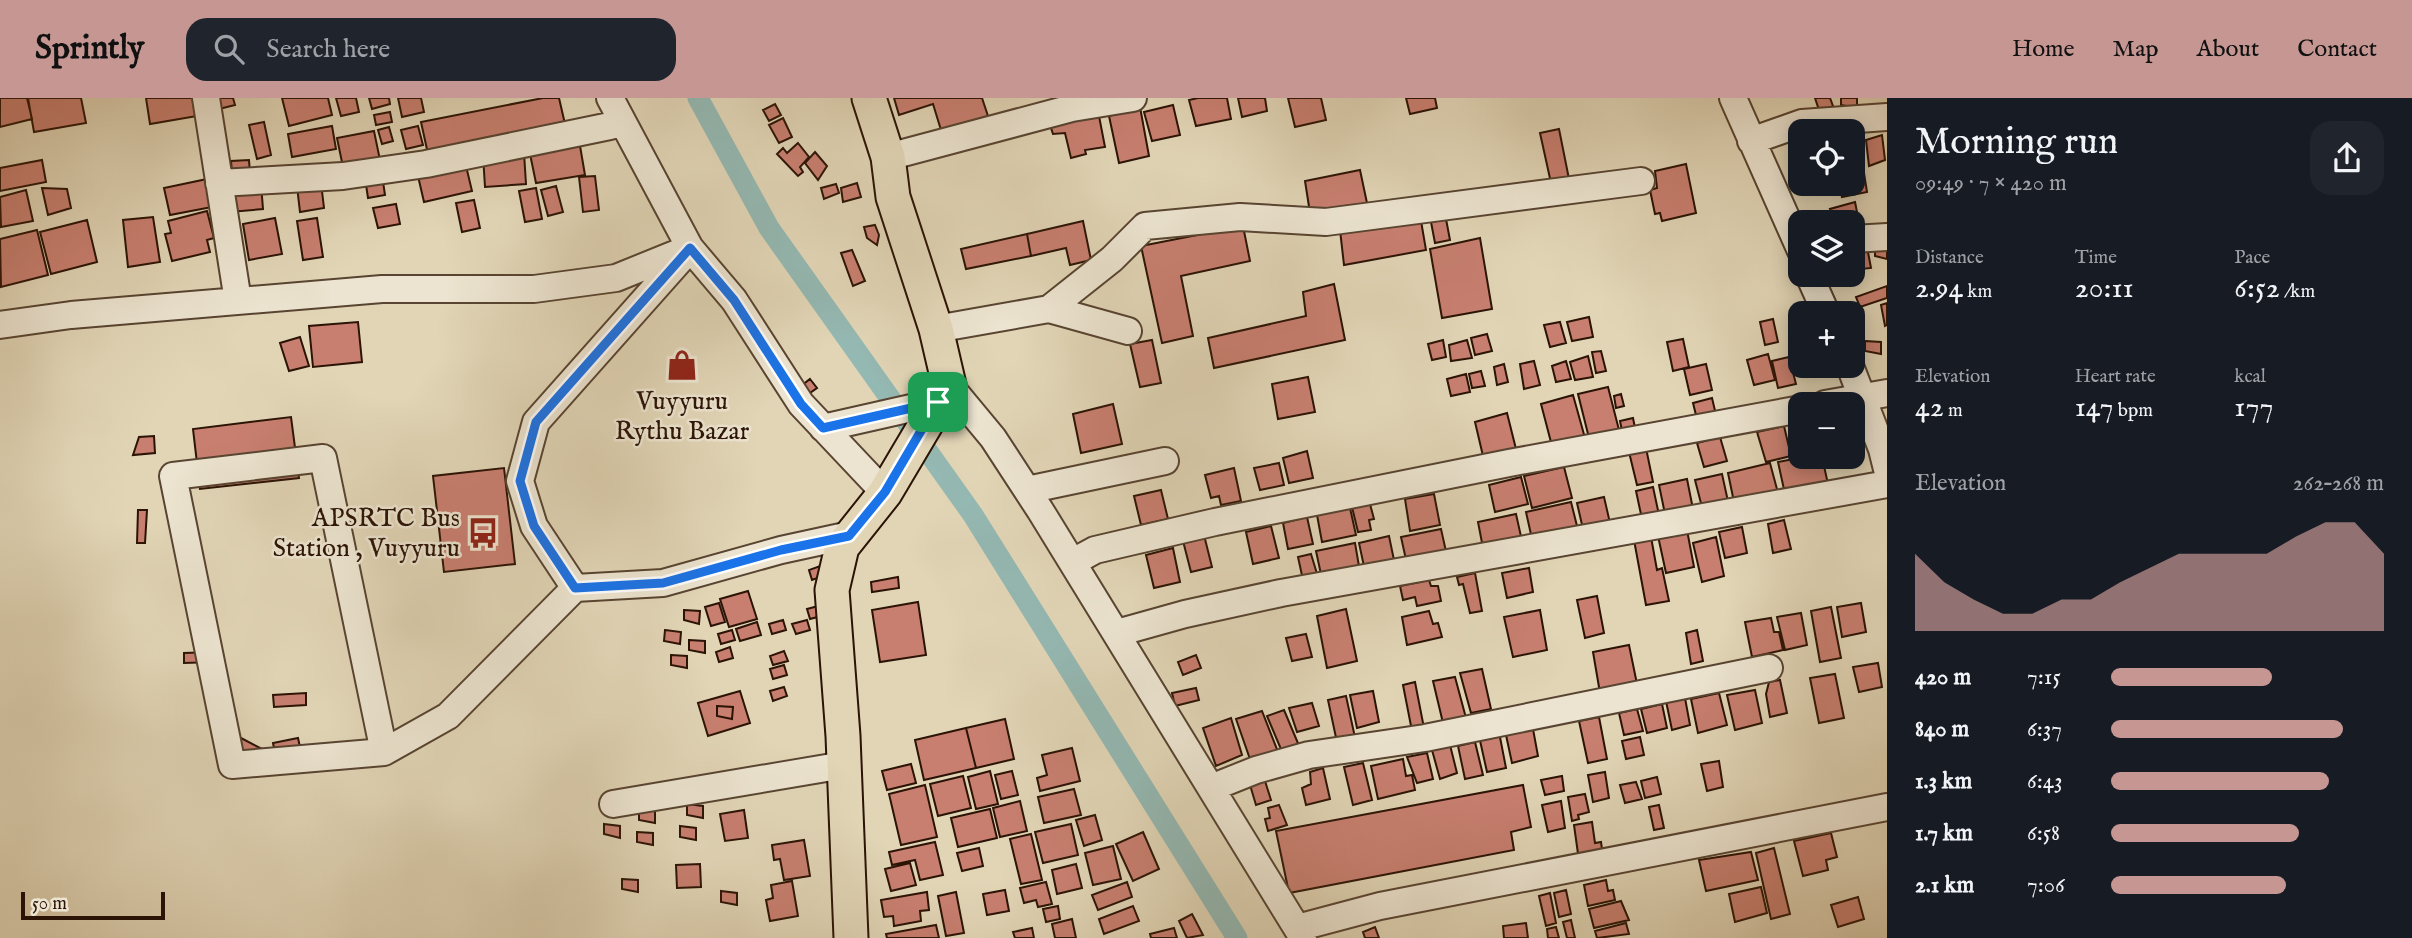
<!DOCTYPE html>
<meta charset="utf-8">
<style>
:root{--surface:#171b24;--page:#20242c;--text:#f1f3f6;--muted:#9ea1a6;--accent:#c59692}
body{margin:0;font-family:"IM FELL English",serif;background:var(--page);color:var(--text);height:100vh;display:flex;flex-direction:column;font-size:26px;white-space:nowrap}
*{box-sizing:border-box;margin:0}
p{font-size:23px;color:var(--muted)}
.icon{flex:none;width:38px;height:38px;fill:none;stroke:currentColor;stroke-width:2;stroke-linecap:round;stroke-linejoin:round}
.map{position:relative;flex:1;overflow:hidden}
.panel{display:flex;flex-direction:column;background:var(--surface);width:525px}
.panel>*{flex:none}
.controls{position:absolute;left:1788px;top:21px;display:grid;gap:14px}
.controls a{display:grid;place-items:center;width:77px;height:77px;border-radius:14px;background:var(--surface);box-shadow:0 4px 18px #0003;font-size:35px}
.scale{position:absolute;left:21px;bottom:18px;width:144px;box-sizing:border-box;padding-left:7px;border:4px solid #2b1305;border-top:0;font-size:19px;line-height:24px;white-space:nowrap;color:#2b1305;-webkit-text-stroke:5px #ece4d0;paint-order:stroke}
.pin{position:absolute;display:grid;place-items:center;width:60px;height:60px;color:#fff;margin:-30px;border-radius:14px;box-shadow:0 4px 10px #0006}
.round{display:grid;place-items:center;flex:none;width:74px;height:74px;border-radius:21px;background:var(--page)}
.summary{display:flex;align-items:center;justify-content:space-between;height:119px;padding:0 28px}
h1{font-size:38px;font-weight:600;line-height:52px}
.metrics{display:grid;grid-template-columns:repeat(3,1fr);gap:10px;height:119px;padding:7px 28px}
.metrics div{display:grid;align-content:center}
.metrics b{font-size:30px;font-weight:600}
.metrics small{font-size:19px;font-weight:400}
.metrics p{font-size:19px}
.chart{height:196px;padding:14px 28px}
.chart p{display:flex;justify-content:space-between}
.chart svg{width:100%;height:126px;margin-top:7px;fill:var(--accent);opacity:.7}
ul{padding:0 28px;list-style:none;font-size:23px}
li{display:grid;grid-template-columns:112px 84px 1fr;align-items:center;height:52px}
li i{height:18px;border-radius:9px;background:var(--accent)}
header{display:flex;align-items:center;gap:42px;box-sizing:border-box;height:98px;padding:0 35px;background:var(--accent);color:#111}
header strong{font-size:33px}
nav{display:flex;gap:38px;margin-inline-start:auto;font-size:24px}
.search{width:490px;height:63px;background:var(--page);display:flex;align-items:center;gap:18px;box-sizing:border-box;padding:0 24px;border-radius:21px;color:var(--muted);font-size:26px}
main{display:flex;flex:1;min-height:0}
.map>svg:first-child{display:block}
</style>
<header>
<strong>Sprintly</strong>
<div class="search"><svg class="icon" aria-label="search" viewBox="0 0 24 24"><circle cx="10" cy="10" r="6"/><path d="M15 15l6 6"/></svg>Search here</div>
<nav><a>Home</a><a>Map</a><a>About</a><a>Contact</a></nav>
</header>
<main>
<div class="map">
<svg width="1887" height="840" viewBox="0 0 1887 840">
<rect width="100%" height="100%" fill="#e1d5b6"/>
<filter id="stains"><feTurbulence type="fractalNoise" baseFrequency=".00286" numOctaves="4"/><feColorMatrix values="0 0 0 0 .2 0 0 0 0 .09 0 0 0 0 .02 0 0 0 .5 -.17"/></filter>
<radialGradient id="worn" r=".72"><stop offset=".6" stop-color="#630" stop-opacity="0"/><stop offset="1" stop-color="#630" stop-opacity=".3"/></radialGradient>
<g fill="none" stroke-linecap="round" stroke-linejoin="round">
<path stroke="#94b8b2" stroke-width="21" d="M698 0 769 130 973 417 1237 840"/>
</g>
<path fill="#c87f70" stroke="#2b1305" stroke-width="2" d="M0 0H27L32 21 0 29Z
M28 0H81L86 25 34 34Z
M146 0H200L203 17 150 26Z
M212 0H233L235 7 215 12Z
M282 0H328L332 17 289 28Z
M336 0H356L359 14 341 18Z
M369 0H389L390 6 372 11Z
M398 0H421L424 14 402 19Z
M543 0H559L565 26 428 56 421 24Z
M894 0H982L988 18 941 32 933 6 899 17Z
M1198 0H1227L1231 21 1196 28 1189 2Z
M1238 0H1265L1267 13 1242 19Z
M1288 0H1321L1326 22 1295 29Z
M1406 0H1435L1437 10 1410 16Z
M1815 0H1830L1833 8 1820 15Z
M1841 0H1857V10L1841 7Z
M775 6 781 17 769 23 763 12Z
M1173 7 1180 37 1152 43 1144 14Z
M1140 9 1149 58 1119 65 1109 18Z
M390 14 392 24 376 27 374 17Z
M1099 18 1105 49 1085 52 1086 56 1071 60 1065 35 1053 36 1050 27Z
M783 20 792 39 779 45 769 27Z
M264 24 271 57 257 61 249 27Z
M332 28 336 51 292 59 288 36Z
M418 28 423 47 406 51 401 32Z
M389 29 393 43 382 46 378 32Z
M1559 31 1569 81 1551 85 1540 35Z
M374 33 381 67 344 74 337 40Z
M1882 37 1885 62 1869 68 1866 42Z
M1857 39 1859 66 1853 68V40Z
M579 42 585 77 536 85 529 51Z
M798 45 809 59 800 69 803 74 798 78 777 56 783 50 787 55Z
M815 54 827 68 818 82 805 65Z
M524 55 526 86 485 89 483 57Z
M42 62 46 84 0 93V70Z
M249 62 250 75 232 76 231 63Z
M1686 66 1696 115 1662 123 1660 115 1655 116 1650 92 1657 90 1655 73Z
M466 68 472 93 424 104 418 78Z
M1360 72 1367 105 1310 115 1305 83Z
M1864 75 1867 94 1842 99 1839 86H1853V78Z
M382 77 385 97 368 100 365 80Z
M595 78 599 112 583 114 579 79Z
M207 81 212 109 170 117 164 90Z
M321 85 324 110 300 114 297 88Z
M857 85 861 99 843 104 841 90Z
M261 86 263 111 230 114 227 89Z
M836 86 839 95 824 101 821 90Z
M556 88 563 114 548 118 541 92Z
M42 90 67 91 71 110 48 117Z
M536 90 542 121 525 124 519 93Z
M26 92 33 123 1 129 0 99Z
M474 102 480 130 462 134 456 105Z
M1855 104 1860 129 1853 131V124H1837L1830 111Z
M396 106 400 126 378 130 373 110Z
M207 113 214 140 207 142 210 154 172 163 165 136 171 135 168 123Z
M1420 117 1426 152 1344 167 1340 132Z
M153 119 160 164 128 169 123 122Z
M275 120 282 156 249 162 243 126Z
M317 120 323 159 303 162 297 123Z
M1446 121 1450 142 1435 145 1431 124Z
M87 122 97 164 51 176 40 134Z
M1083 123 1091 162 1070 167 1066 150 1031 158 1027 136Z
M875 127 879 137 877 147 867 140 864 129Z
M1243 128 1250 163 1181 178 1193 238 1162 245 1141 148Z
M37 132 48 177 1 189 0 141Z
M1027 136 1031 158 966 171 961 151Z
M1480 140 1492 211 1442 220 1430 151Z
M1875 148 1887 149V161L1875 158Z
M1867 149 1871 170 1853 172V150Z
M852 152 865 183 853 188 841 155Z
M1334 186 1345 242 1214 270 1208 240 1306 218 1303 194Z
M1887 188V200L1860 209 1856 199Z
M1887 205V227L1885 228 1881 207Z
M1589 219 1593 239 1572 243 1567 224Z
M1773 221 1778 244 1765 247 1760 224Z
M358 224 362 264 313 269 309 228Z
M1560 224 1566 245 1550 249 1544 227Z
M1487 236 1492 253 1475 257 1471 240Z
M300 239 309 268 289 273 280 245Z
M1683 241 1689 269 1673 273 1667 244Z
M1152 242 1161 285 1140 289 1130 246Z
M1443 242 1446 259 1432 262 1428 246Z
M1467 242 1472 260 1451 263 1449 247Z
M1865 243 1881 244V256L1865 253Z
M1601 253 1606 273 1596 275 1592 254Z
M1768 256 1775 282 1754 287 1747 262Z
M1588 258 1593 279 1575 282 1570 264Z
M1789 259 1796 286 1778 290 1772 263Z
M1534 263 1540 287 1524 291 1520 266Z
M1566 263 1571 281 1556 284 1552 268Z
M1504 266 1508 284 1497 287 1494 269Z
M1706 266 1712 292 1690 297 1684 271Z
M1481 273 1485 288 1472 290 1469 276Z
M1466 276 1470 294 1451 298 1447 281Z
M1308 279 1315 314 1278 321 1272 286Z
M810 281 817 290 807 297 801 288Z
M1608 289 1619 332 1589 340 1578 296Z
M1621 296 1624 308 1616 310 1614 298Z
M1573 297 1585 340 1552 348 1541 306Z
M1712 300 1716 317 1697 321 1693 305Z
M1113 306 1122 346 1081 355 1073 316Z
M1507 315 1516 351 1483 358 1475 324Z
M291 319 299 380 200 391 193 331Z
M1633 320 1635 330 1622 333 1620 323Z
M1784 328 1791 358 1766 364 1757 334Z
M154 338 155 355 133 357 139 339Z
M1720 339 1727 363 1704 369 1697 345Z
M1646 350 1653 384 1637 387 1629 354Z
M1307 353 1313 380 1289 385 1283 360Z
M1804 359H1822L1828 386 1785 396 1778 364Z
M1279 365 1284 387 1260 392 1254 370Z
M1770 365 1778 395 1734 404 1728 375Z
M1564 369 1572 400 1532 410 1524 378Z
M504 370 515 466 444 474 433 378Z
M1234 370 1241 403 1221 407 1219 398 1211 400 1205 377Z
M1722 376 1729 408 1703 413 1695 382Z
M1521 379 1528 406 1495 414 1489 387Z
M1687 381 1693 411 1665 416 1659 387Z
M1653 389 1659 417 1642 421 1636 393Z
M1161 392 1168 421 1141 427 1134 398Z
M1434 396 1440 427 1410 433 1405 401Z
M1604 399 1610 425 1583 431 1577 405Z
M1571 404 1578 432 1532 441 1526 414Z
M1370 406 1374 421 1369 422 1371 432 1358 434 1352 409Z
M1350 410 1356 437 1322 444 1317 417Z
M138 412H147L145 445H137Z
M1516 416 1522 443 1483 450 1478 424Z
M1307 419 1313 446 1288 451 1283 425Z
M1784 422 1791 451 1773 455 1768 426Z
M1271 428 1279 460 1253 466 1246 434Z
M1742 429 1747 455 1725 460 1719 434Z
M1441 431 1447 458 1407 466 1401 439Z
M1687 432 1694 469 1666 475 1658 438Z
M1204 437 1212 469 1191 474 1183 443Z
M1389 438 1395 467 1365 473 1359 445Z
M1651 439 1657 472 1662 470 1669 503 1646 507 1634 442Z
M1716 439 1724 478 1702 484 1693 445Z
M1355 445 1360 474 1322 481 1316 453Z
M1173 450 1180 484 1154 490 1146 457Z
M1311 456 1318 479 1303 482 1298 459Z
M823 467 826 477 812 482 809 472Z
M1529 470 1533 494 1507 500 1502 475Z
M1475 475 1482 513 1470 515 1463 486 1459 487 1457 479Z
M898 479 899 490 872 494 871 484Z
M1429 482 1431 488H1438L1441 503 1417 508 1415 499 1403 502 1400 488Z
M748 493 757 521 729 529 720 501Z
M1597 498 1604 535 1585 540 1577 502Z
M918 504 926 557 880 564 872 512Z
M719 505 725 524 711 528 705 509Z
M1861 505 1866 534 1842 539 1837 509Z
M822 507 825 517 810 521 807 511Z
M1831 509 1841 560 1820 564 1811 513Z
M1346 511 1357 563 1327 570 1317 518Z
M684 512 700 513 699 526 684 522Z
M1540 512 1547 552 1513 559 1504 519Z
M1429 513 1433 526 1438 525 1442 539 1407 547 1402 519Z
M1801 515 1807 547 1785 552 1777 519Z
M1771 520 1774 534H1779L1783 552 1752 559 1745 524Z
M783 522 786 532 772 536 769 526Z
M807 522 810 532 796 536 792 526Z
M757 524 761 537 740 543 736 531Z
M665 532 681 534 680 546 664 543Z
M732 532 735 542 721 546 718 536Z
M1697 532 1703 563 1691 566 1686 535Z
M1306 536 1312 559 1292 563 1286 540Z
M689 542 705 543V555L689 552Z
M1629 547 1637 586 1600 595 1593 554Z
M730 549 733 560 719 564 716 554Z
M784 553 788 563 773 567 770 558Z
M214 554 215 564 184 565V555Z
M671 557 687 558V570L671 567Z
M1196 557 1201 570 1183 577 1178 564Z
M1878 565 1882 589 1859 594 1853 569Z
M784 567 787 577 773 581 770 571Z
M1482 571 1491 611 1471 615 1460 575Z
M1835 576 1844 620 1819 625 1810 580Z
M1455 579 1466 620 1443 625 1433 583Z
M1780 582 1787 615 1770 619 1766 596 1769 584Z
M1415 584 1424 630 1412 633 1403 587Z
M784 589 787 598 773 603 770 593Z
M1196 590 1199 602 1175 608 1172 595Z
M1755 592 1762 625 1735 632 1727 597Z
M740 593 750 625 708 638 698 605Z
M1373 593 1379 624 1357 630 1350 597Z
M306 595V607L274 609 273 597Z
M1719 595 1727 627 1698 635 1691 601Z
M1346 598 1356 644 1338 649 1328 602Z
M1685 600 1690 627 1672 632 1666 603Z
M1312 605 1319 628 1297 634 1289 610Z
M1662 606 1667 630 1647 635 1641 611Z
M717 608 733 609 732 621 717 618Z
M1637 611 1643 633 1624 637 1619 615Z
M1284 612 1300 650 1283 656 1267 618Z
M1262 613 1278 654 1251 664 1236 621Z
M1599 619 1607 661 1588 665 1579 623Z
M1231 620 1242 657 1216 668 1203 630Z
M1005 621 1014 661 976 670 966 630Z
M966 630 976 670 924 682 915 642Z
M1533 631 1538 658 1512 665 1506 637Z
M1499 634 1506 670 1487 674 1479 638Z
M1640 639 1644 657 1626 661 1622 643Z
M241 640 264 652 258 663 235 651Z
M298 640 300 649 275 655 273 645Z
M1475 644 1483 677 1465 681 1458 648Z
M1450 647 1457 675 1440 681 1432 652Z
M1072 650 1080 683 1040 693 1037 680 1047 677 1042 657Z
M1427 655 1433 681 1417 685 1407 659Z
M1403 661 1406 678 1412 677 1415 692 1378 701 1371 668Z
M1719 663 1723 689 1707 693 1701 666Z
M1363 665 1372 702 1353 707 1344 669Z
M911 666 916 685 887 692 882 673Z
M1323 670 1330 701 1306 707 1302 690 1311 686 1310 674Z
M990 673 998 706 976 711 968 679Z
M1012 673 1018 697 1001 701 995 677Z
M1605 674 1609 700 1593 704 1588 677Z
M963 678 971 710 938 718 930 686Z
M1562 678 1564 693 1545 697 1541 682Z
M1657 679 1661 696 1645 700 1641 683Z
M1265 683 1271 702 1256 707 1250 687Z
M1636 684 1642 701 1625 705 1620 687Z
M925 687 937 739 901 747 889 696Z
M1523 687 1531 729 1511 734 1514 752 1289 795 1276 733Z
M1074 691 1081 717 1044 725 1038 699Z
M1585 696 1589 714 1578 717 1579 721 1572 723 1568 699Z
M1020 703 1027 733 1000 739 993 710Z
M1561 703 1565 730 1548 734 1542 707Z
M687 706 703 708V720L687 717Z
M1279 707 1287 727 1268 733 1265 721 1270 720 1268 710Z
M1659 707 1664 730 1654 732 1649 709Z
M990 711 997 740 958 749 951 720Z
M639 712 655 713V725L639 722Z
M744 712 748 740 725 743 720 716Z
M1095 717 1102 742 1084 748 1076 722Z
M1592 724 1595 745 1601 744 1603 758 1579 763 1574 727Z
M604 726 620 728V740L604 736Z
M1071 726 1078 757 1043 765 1035 734Z
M680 728 696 730V742L680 739Z
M637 734 653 735V747L637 744Z
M1143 734 1159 771 1133 783 1116 746Z
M1831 735 1837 759 1826 762 1828 772 1803 778 1794 743Z
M1031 736 1042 782 1021 786 1010 741Z
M804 742 810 778 784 782 780 761 774 762 772 747Z
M935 744 943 777 920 782 915 762 892 767 889 754Z
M1113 748 1121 781 1093 787 1085 755Z
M979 750 983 768 962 773 957 755Z
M1774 750 1790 816 1771 821 1756 755Z
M1751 754 1758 782 1706 793 1699 762Z
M910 765 916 787 891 793 885 771Z
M700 766 701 789 677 790 676 767Z
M1076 766 1082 790 1057 796 1052 772Z
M622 781 638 782V794L622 791Z
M1606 782 1608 793 1613 792 1615 802 1588 808 1584 787Z
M792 783 798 818 770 823 766 802 773 800 771 787Z
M1046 784 1052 806 1038 809 1036 802 1024 805 1020 790Z
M1127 784 1132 799 1098 812 1092 797Z
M1761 789 1767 815 1735 824 1729 796Z
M1005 792 1009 813 987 817 983 796Z
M1566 792 1571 816 1559 819 1554 795Z
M721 793 737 795V807L721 804Z
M927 794 929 812 920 813 921 823 894 828 893 818 884 819 881 802Z
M956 794 964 835 946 838 938 798Z
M1550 795 1556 825 1546 828 1539 798Z
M1858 799 1864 821 1838 829 1831 807Z
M1621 803 1629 822 1594 830 1589 811Z
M1058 808 1060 821 1046 824 1043 811Z
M1133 808 1139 823 1104 836 1099 821Z
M1192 816 1203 837 1187 840 1179 823Z
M1072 821 1076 840H1055L1052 826Z
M1571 822 1575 840H1567L1563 824Z
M1526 825 1528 840H1504L1503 828Z
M1626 825 1629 836 1597 840 1595 833Z
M936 827 939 840H887L886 836Z
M1375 829 1379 840H1365L1363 834Z
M1556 829 1559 840H1548L1547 831Z
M1032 830 1034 840H1015L1013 834Z
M1174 830 1177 840H1151L1150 836Z"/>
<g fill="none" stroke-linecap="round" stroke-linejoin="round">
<defs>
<path id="minor" d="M206 0 238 203
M610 0 690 150 734 202 801 306 885 395
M1733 0 1801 153
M1751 43 1802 25 1887 19
M888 59 1072 10 1133 0
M219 85 343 78 426 66 610 28
M1853 141 1887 139
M687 154 536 324 520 383 534 428 575 490 663 485 781 452 850 437
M1809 177 1826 215
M1049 211 1112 161 1145 128 1240 119 1326 124 1641 83
M0 227 71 217 382 191H534L616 180 690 150
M936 231 1049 211 1128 233
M1850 268 1882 351 1887 371
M949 287 993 340 1040 412 1303 840
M1825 306 1887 295
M823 330 938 304
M1027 392 1165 363
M1073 464 1095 452 1215 424 1509 365 1801 311
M1117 535 1185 516 1281 495 1887 386
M384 654 323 360 173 378 232 667 384 654 448 618 575 490
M1211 690 1256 672 1309 657 1425 640 1769 570
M613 706 844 667
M1297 830 1380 808 1887 709"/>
<path id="major" d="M851 840 843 638 832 492 842 449 885 395 949 287 936 231 893 99 888 59 869 0"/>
</defs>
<use href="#minor" stroke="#584431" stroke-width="30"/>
<use href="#major" stroke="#2b1305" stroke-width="37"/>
<use href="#minor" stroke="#ece4d0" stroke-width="26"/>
<use href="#major" stroke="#e1d5b6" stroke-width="33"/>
</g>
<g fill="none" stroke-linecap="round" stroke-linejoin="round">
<defs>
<path id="route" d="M690 150 734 202 801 306 823 330 938 304 885 394 849 438 781 452 663 485 575 490 534 428 520 383 536 324Z"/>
</defs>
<use href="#route" stroke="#fff" stroke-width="14"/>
<use href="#route" stroke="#1a73e8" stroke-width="9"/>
</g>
<defs>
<symbol id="shop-bare" viewBox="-9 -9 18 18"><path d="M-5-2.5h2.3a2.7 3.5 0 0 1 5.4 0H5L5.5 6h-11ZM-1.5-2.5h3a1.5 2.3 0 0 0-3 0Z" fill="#8f2418" stroke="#ece4d0" stroke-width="2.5" paint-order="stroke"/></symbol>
<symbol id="bus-bare" viewBox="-9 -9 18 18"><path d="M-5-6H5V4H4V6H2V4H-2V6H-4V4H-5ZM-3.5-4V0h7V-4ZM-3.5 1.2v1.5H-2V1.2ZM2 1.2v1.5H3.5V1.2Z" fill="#8f2418" stroke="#ece4d0" stroke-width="2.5" paint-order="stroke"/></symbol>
</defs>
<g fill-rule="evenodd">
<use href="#shop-bare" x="660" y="245" width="44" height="44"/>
<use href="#bus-bare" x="461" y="413" width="44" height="44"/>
</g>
<g text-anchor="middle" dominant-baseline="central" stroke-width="5" stroke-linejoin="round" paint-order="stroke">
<g font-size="26" fill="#2b1305" stroke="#ece4d0">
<text x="682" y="303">Vuyyuru<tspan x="682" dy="30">Rythu Bazar</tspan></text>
<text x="460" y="420" text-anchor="end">APSRTC Bus<tspan x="460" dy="30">Station , Vuyyuru</tspan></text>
</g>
</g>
<rect width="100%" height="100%" filter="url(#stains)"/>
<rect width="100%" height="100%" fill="url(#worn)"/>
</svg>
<div class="controls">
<a><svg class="icon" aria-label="locate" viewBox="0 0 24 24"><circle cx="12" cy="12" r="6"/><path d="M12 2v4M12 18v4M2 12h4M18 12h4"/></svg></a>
<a><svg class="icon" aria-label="layers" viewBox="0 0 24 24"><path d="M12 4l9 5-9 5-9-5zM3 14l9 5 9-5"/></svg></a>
<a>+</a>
<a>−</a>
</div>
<div class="scale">50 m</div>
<div class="pin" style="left:938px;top:304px;background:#1e9e55"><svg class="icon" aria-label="arrive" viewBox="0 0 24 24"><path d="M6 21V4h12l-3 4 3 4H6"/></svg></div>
</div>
<section class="panel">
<div class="summary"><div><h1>Morning run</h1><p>09:49 · 7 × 420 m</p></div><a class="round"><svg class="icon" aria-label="share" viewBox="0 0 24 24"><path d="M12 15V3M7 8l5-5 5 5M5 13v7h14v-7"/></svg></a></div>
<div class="metrics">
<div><p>Distance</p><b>2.94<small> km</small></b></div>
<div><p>Time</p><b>20:11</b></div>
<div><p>Pace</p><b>6:52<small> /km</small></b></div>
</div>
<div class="metrics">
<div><p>Elevation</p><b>42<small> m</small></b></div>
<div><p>Heart rate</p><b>147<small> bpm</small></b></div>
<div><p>kcal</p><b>177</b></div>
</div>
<div class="chart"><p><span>Elevation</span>262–268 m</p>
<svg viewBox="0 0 160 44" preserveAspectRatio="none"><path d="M0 44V17L10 27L20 33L30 38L40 38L50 33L60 33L70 27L80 22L90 17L100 17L110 17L120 17L130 11L140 6L150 6L160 17V44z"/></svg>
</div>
<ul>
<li><b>420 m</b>7:15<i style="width:59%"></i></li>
<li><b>840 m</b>6:37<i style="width:85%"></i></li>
<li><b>1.3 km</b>6:43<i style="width:80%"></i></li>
<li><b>1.7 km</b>6:58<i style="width:69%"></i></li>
<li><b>2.1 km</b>7:06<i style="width:64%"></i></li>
</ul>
</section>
</main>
